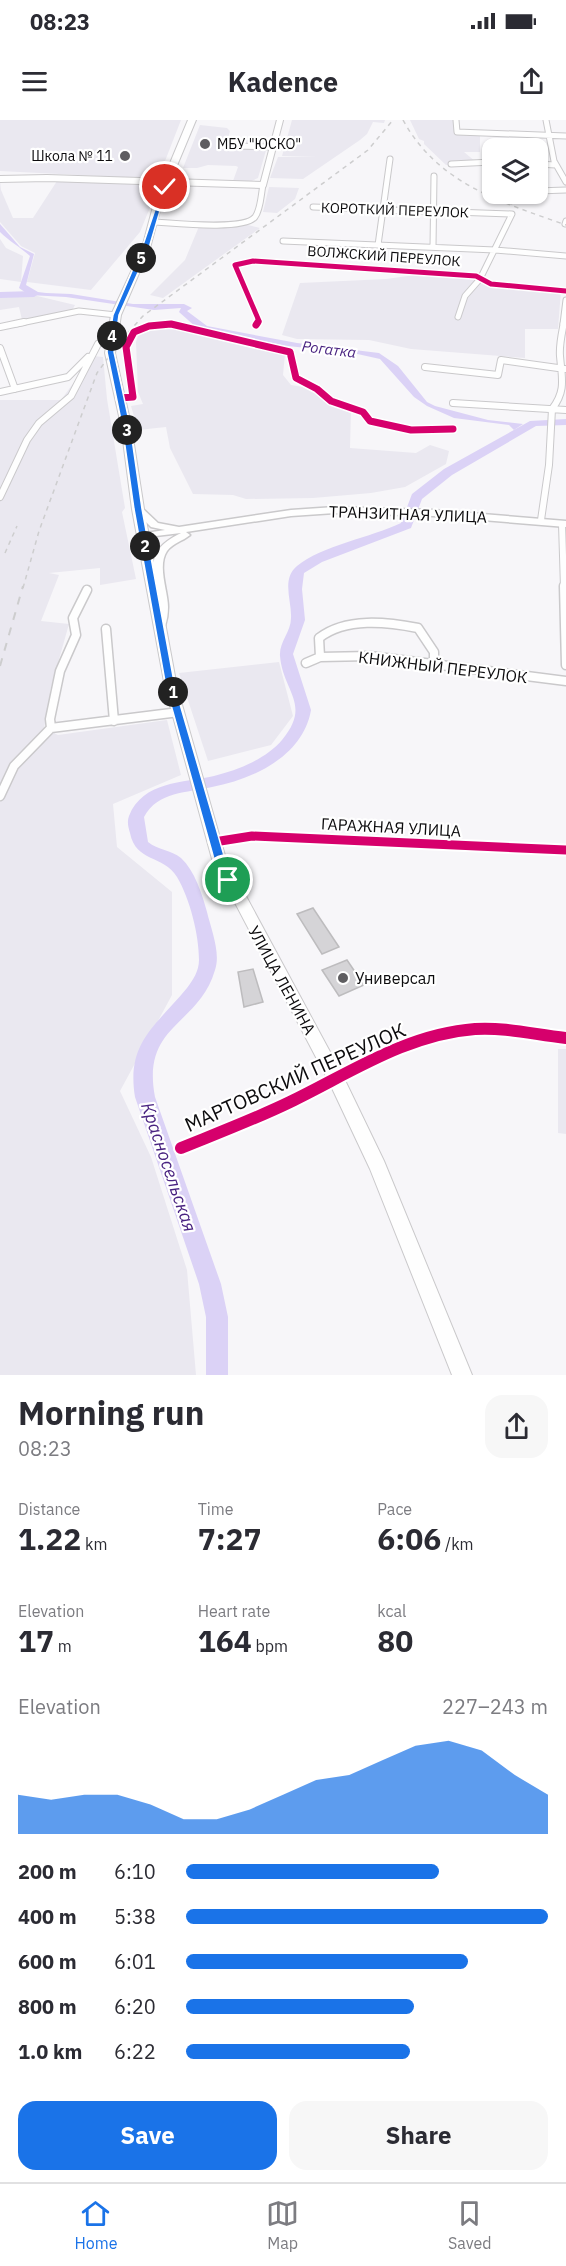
<!DOCTYPE html>
<meta charset="utf-8">
<style>
:root{--surface:#fff;--page:#f7f7f7;--text:#2b2b33;--muted:#7c7c81;--line:#e1e1e2;--accent:#1a73e8}
body{margin:0;font-family:"IBM Plex Sans",sans-serif;background:var(--page);color:var(--text);height:100vh;display:flex;flex-direction:column;font-size:22px;white-space:nowrap}
*{box-sizing:border-box;margin:0}
p{font-size:20px;color:var(--muted)}
.icon{flex:none;width:33px;height:33px;fill:none;stroke:currentColor;stroke-width:2;stroke-linecap:round;stroke-linejoin:round}
.map{position:relative;height:1255px;overflow:hidden}
.drawer{display:flex;flex-direction:column;background:var(--surface);flex:1}
.drawer>*{flex:none}
.fabs{position:absolute;left:482px;top:18px;display:grid;gap:12px}
.fabs a{display:grid;place-items:center;width:66px;height:66px;border-radius:12px;background:var(--surface);box-shadow:0 2px 4px #0004;font-size:30px}
.pin{position:absolute;display:grid;place-items:center;width:51px;height:51px;color:#fff;margin:-26px;border:3px solid #fff;border-radius:50%;box-shadow:0 2px 6px #0007}
.km{position:absolute;width:30px;height:30px;margin:-15px;border-radius:50%;background:#222;color:#fff;font-size:16px;line-height:30px;text-align:center}
.round{display:grid;place-items:center;flex:none;width:63px;height:63px;border-radius:18px;background:var(--page)}
.head{display:flex;align-items:center;justify-content:space-between;height:102px;padding:0 18px}
h1{font-size:33px;font-weight:700;line-height:45px}
.figures{display:grid;grid-template-columns:repeat(3,1fr);gap:9px;height:102px;padding:6px 18px}
.figures div{display:grid;align-content:center}
.figures b{font-size:30px;font-weight:700}
.figures small{font-size:16px;font-weight:400}
.figures p{font-size:16px}
.chart{height:168px;padding:12px 18px}
.chart p{display:flex;justify-content:space-between}
.chart svg{width:100%;height:108px;margin-top:6px;fill:var(--accent);opacity:.7}
.button{display:flex;gap:12px;margin-top:auto;padding:12px 18px}
.button a{flex:1;height:69px;border-radius:18px;background:var(--accent);color:#fff;font-size:24px;font-weight:700;line-height:69px;text-align:center}
.button a+a{background:var(--page);color:var(--text)}
ul{padding:0 18px;list-style:none;font-size:20px}
li{display:grid;grid-template-columns:96px 72px 1fr;align-items:center;height:45px}
li i{height:15px;border-radius:8px;background:var(--accent)}
.status{display:flex;justify-content:space-between;align-items:center;height:42px;padding:0 30px;background:var(--surface);direction:ltr}
.status svg{height:16px;fill:currentColor}
header{display:flex;justify-content:space-between;align-items:center;height:78px;padding:0 18px;background:var(--surface);font-size:27px;font-weight:700}
.tabs{display:flex;justify-content:space-around;align-items:center;height:84px;border-top:2px solid var(--line);background:var(--surface);font-size:16px;color:var(--muted)}
.tabs a{display:grid;justify-items:center;gap:3px}
.tabs .selected{color:var(--accent)}
.map>svg:first-child{display:block}
</style>
<div class="status"><b>08:23</b><svg viewBox="0 0 49 12"><path d="M0 12V9h3v3zM5 12V6h3v6zM10 12V3h3v9zM15 12V0h3v12zM26 1h20v11H26zM47 4h2v5h-2z"/></svg></div>
<header><svg class="icon" aria-label="menu" viewBox="0 0 24 24"><path d="M4 6h16M4 12h16M4 18h16"/></svg>Kadence<svg class="icon" aria-label="share" viewBox="0 0 24 24"><path d="M12 15V3M7 8l5-5 5 5M5 13v7h14v-7"/></svg></header>
<div class="map">
<svg width="566" height="1255" viewBox="0 0 566 1255">
<rect width="100%" height="100%" fill="#f7f6f9"/>
<path fill="#eae8f0" d="M0 0H181L158 59 0 51Z
M292 0H385L384 3 373 2 367 14 360 20 303 59 270 58 278 37H317L282 36Z
M410 0H459V15L480 16V32H464L476 42 446 45 424 24V21L419 19Z
M200 5 227 8 230 11 227 21 232 23 239 24 241 20H269L258 58 247 63 233 61 238 47 236 46 208 45 197 48H183Z
M0 61 1 70 13 98H33L57 61 148 64 158 68 140 112 91 170 27 162 35 133 21 126 0 102Z
M269 67 299 68 295 79 277 93 263 92Z
M200 104 248 105 260 108 163 178 150 175 185 140Z
M0 119 6 128 23 136 21 162 0 159Z
M416 149 477 156 492 163 561 170 558 209H525V238L411 229 369 220 297 219 282 215 300 163 386 159 415 155Z
M33 175 75 185 69 196 23 204 19 187 0 190V177Z
M175 207 285 234 283 255 291 265 309 268 329 283 351 289 350 328 416 333 430 325 449 331 446 344 405 367 371 373 313 378 246 379 233 375 193 374 170 328 166 307 138 310 131 286 143 284 138 272 136 222 139 213 150 209Z
M93 236 103 237 107 279 125 388 122 392 136 459 100 465V448L49 453 59 455 41 501 69 504 50 571 51 575 44 608 58 615 167 600 181 655 113 684 117 727 172 772V875L120 971 151 1037 187 1150 196 1255H0V280H61Z
M279 542 293 596 271 625 208 641 179 553Z
M558 929H566V1014L558 1013Z"/>
<path fill="#dbd2f6" d="M0 104 20 127 34 134 26 165 38 172 46 173 71 174 133 184H184L192 188 187 191 207 206 297 223 379 233 398 246 427 282 435 286 488 300 523 304 514 310 509 305 454 298 427 286 414 277 380 239 353 233 288 226 197 208 179 192 181 188 154 190 66 177 29 175 19 168 30 136C20 127 9 121 0 112Z"/>
<g fill="none" stroke-linecap="round" stroke-linejoin="round">
<path fill="#dbd2f6" fill-rule="evenodd" d="M0 172 34 171 39 174 34 177 0 178Z
M566 299V305L536 306 452 355 422 379 411 408 322 442 304 453 302 469 305 500 293 534 311 590C303 636 254 659 212 667 187 673 158 671 144 697L148 722C158 730 171 730 181 738 195 751 202 774 207 792 211 809 221 833 215 850 199 906 141 904 155 977L221 1164 228 1197V1255H206V1197L199 1164 135 977C126 922 156 906 187 868 193 860 199 851 199 840 199 815 190 779 177 757 163 734 136 743 130 713 128 707 127 701 129 696 143 661 183 663 214 656 238 650 266 639 282 620 312 584 283 572 280 536 279 522 291 512 291 498 292 481 281 459 297 446 321 426 372 417 401 403L412 374 444 349 530 301Z"/>
</g>
<path fill="#d5d4d7" stroke="#bdbcbe" stroke-width="1.5" d="M313 788 339 827 322 834 297 794Z
M347 840 364 865 339 876 322 850Z
M253 849 263 882 244 887 238 852Z"/>
<g fill="none" stroke-linecap="round" stroke-linejoin="round">
<defs>
<path id="minor-far3" d="M456 0 457 12 566 16
M546 0 554 41 566 62
M234 26 273 27
M451 44 492 42
M537 44 556 45
M537 71 566 70
M510 74 511 81
M313 87 512 94 480 159 465 176 458 197
M154 102C173 103 244 111 255 97 261 89 261 74 263 65
M565 104 566 101
M283 121 495 130 566 136
M378 125 390 39
M433 127 434 56
M16 204 79 191 116 195
M257 204 259 201 235 145 253 141 476 156 491 164 566 171
M563 204 566 180"/>
<path id="minor-far2" d="M256 205 258 202
M0 207 24 202
M0 228 15 269
M425 247 498 255 501 240 565 249
M0 272 68 257 88 237
M120 278 133 277 126 227 134 212 149 206 171 204 290 232 296 258 317 269 331 281 363 292 370 301 411 310 453 309
M453 283 566 290
M0 377 27 320 39 303 71 276 98 224
M541 400 549 345 552 289C566 271 562 259 560 236 559 225 562 213 564 202
M562 404 564 468"/>
<path id="minor-far1" d="M564 466 566 545
M106 509 114 601
M320 537 370 536 566 561
M306 543 320 537 319 518C346 497 387 502 418 508L434 532V543
M51 608 179 592
M0 676 14 646 51 608 50 599 60 551 76 515 73 498 87 470
M214 722 252 716 566 730"/>
<path id="minor" d="M181 1028C218 1013 255 999 290 982 350 953 407 914 475 909 506 907 536 915 566 918"/>
<path id="tertiary" d="M0 59 47 58 263 65 280 0"/>
<path id="secondary" d="M138 386 141 387 158 403 179 407 291 390 335 387 433 390 566 401V407L433 396 335 393 291 396 186 412 190 415C183 421 173 423 167 431 157 446 168 471 168 487 168 494 167 500 165 506L160 509 155 506C156 500 158 493 158 487 158 451 139 434 181 413L139 418V414L165 410 151 407 133 389Z"/>
<path id="primary" d="M188 0H196L163 79 150 128 121 195 115 233 131 305 144 389 177 567 226 739 342 954 384 1041 472 1255H452L370 1049 330 964 212 739 165 567 132 389 121 305 105 233 111 195 142 128 155 79Z"/>
</defs>
<use href="#minor-far3" stroke="#cac9cb" stroke-width="7"/>
<use href="#minor-far2" stroke="#cac9cb" stroke-width="8"/>
<use href="#minor-far1" stroke="#cac9cb" stroke-width="11"/>
<use href="#minor" stroke="#cac9cb" stroke-width="14"/>
<use href="#tertiary" stroke="#cac9cb" stroke-width="8"/>
<use href="#secondary" stroke="#cac9cb" stroke-width="3"/>
<use href="#primary" stroke="#cac9cb" stroke-width="2"/>
<use href="#minor-far3" stroke="#fefefe" stroke-width="5"/>
<use href="#minor-far2" stroke="#fefefe" stroke-width="6"/>
<use href="#minor-far1" stroke="#fefefe" stroke-width="8"/>
<use href="#minor" stroke="#fefefe" stroke-width="10"/>
<use href="#tertiary" stroke="#fefefe" stroke-width="6"/>
<use href="#secondary" fill="#fefefe" fill-rule="evenodd"/>
<use href="#primary" fill="#fefefe" fill-rule="evenodd"/>
<path stroke="#cdcdce" stroke-width="1.5" stroke-dasharray="4.5 4.5" stroke-linecap="butt" d="M403 0C438 64 501 82 566 105
M5 433 17 406
M23 468 39 411 97 253 119 223 143 196 368 30 393 0"/>
<path stroke="#cdcdce" stroke-width="2" stroke-dasharray="8 8" stroke-linecap="butt" d="M0 546 23 466"/>
<defs>
<path id="cycleway-far3" d="M257 204 259 201 235 145 253 141 476 156 491 164 566 171"/>
<path id="cycleway-far2" d="M256 205 258 202
M120 278 133 277 126 227 134 212 149 206 171 204 290 232 296 258 317 269 331 281 363 292 370 301 411 310 453 309"/>
<path id="cycleway-far1" d="M214 722 252 716 566 730"/>
<path id="cycleway" d="M181 1028C218 1013 255 999 290 982 350 953 407 914 475 909 506 907 536 915 566 918"/>
</defs>
<use href="#cycleway-far3" stroke="#fff" stroke-width="8"/>
<use href="#cycleway-far2" stroke="#fff" stroke-width="10"/>
<use href="#cycleway-far1" stroke="#fff" stroke-width="13"/>
<use href="#cycleway" stroke="#fff" stroke-width="16"/>
<use href="#cycleway-far3" stroke="#d6006c" stroke-width="5"/>
<use href="#cycleway-far2" stroke="#d6006c" stroke-width="7"/>
<use href="#cycleway-far1" stroke="#d6006c" stroke-width="9"/>
<use href="#cycleway" stroke="#d6006c" stroke-width="12"/>
</g>
<path fill="#1a73e8" stroke="#fff" stroke-width="1.5" d="M163 66 167 67 149 128 119 195 114 232 130 305 142 389 175 567 225 739 234 760 228 764 225 763 214 739 166 567 134 389 122 305 107 232 113 195 142 128Z"/>
<g fill="#5e5d60" stroke="#fff" stroke-width="2">
<circle cx="205" cy="24" r="6"/>
<circle cx="125" cy="36" r="6"/>
<circle cx="343" cy="858" r="6"/>
</g>
<g text-anchor="middle" dominant-baseline="central" stroke-width="4.5" stroke-linejoin="round" paint-order="stroke">
<g font-size="14" fill="#0c0b0d" stroke="#fff" text-anchor="start">
<text x="217" y="24">МБУ "ЮСКО"</text>
<text x="113" y="36" text-anchor="end">Школа № 11</text>
</g>
<g font-size="14" fill="#0c0b0d" stroke="#fff">
<text transform="translate(395 90) rotate(2)">КОРОТКИЙ ПЕРЕУЛОК</text>
<text transform="translate(384 136) rotate(4)">ВОЛЖСКИЙ ПЕРЕУЛОК</text>
</g>
<g font-size="15" font-style="italic" fill="#492381" stroke="#fff">
<text transform="translate(329 229) rotate(7)">Рогатка</text>
</g>
<g font-size="16" fill="#0c0b0d" stroke="#fff">
<text transform="translate(408 394) rotate(2)">ТРАНЗИТНАЯ УЛИЦА</text>
<text transform="translate(443 547) rotate(7)">КНИЖНЫЙ ПЕРЕУЛОК</text>
<text transform="translate(391 707) rotate(3)">ГАРАЖНАЯ УЛИЦА</text>
<text transform="translate(282 860) rotate(61)">УЛИЦА ЛЕНИНА</text>
</g>
<g font-size="16" fill="#0c0b0d" stroke="#fff" text-anchor="start">
<text x="355" y="858">Универсал</text>
</g>
<g font-size="18" font-style="italic" fill="#492381" stroke="#fff">
<text transform="translate(169 1047) rotate(71)">Красносельская</text>
</g>
<g font-size="20" fill="#0c0b0d" stroke="#fff">
<text transform="translate(295 957) rotate(-24)">МАРТОВСКИЙ ПЕРЕУЛОК</text>
</g>
</g>
</svg>
<div class="fabs">
<a><svg class="icon" aria-label="layers" viewBox="0 0 24 24"><path d="M12 4l9 5-9 5-9-5zM3 14l9 5 9-5"/></svg></a>
</div>
<div class="pin" style="left:228px;top:760px;background:#1e9e55"><svg class="icon" aria-label="arrive" viewBox="0 0 24 24"><path d="M6 21V4h12l-3 4 3 4H6"/></svg></div>
<div class="pin" style="left:165px;top:67px;background:#d93025"><svg class="icon" aria-label="check" viewBox="0 0 24 24"><path d="M5 12l5 5 9-10"/></svg></div>
<b class="km" style="left:173px;top:572px">1</b>
<b class="km" style="left:145px;top:426px">2</b>
<b class="km" style="left:127px;top:310px">3</b>
<b class="km" style="left:112px;top:216px">4</b>
<b class="km" style="left:141px;top:138px">5</b>
</div>
<section class="drawer">
<div class="head"><div><h1>Morning run</h1><p>08:23</p></div><a class="round"><svg class="icon" aria-label="share" viewBox="0 0 24 24"><path d="M12 15V3M7 8l5-5 5 5M5 13v7h14v-7"/></svg></a></div>
<div class="figures">
<div><p>Distance</p><b>1.22<small> km</small></b></div>
<div><p>Time</p><b>7:27</b></div>
<div><p>Pace</p><b>6:06<small> /km</small></b></div>
</div>
<div class="figures">
<div><p>Elevation</p><b>17<small> m</small></b></div>
<div><p>Heart rate</p><b>164<small> bpm</small></b></div>
<div><p>kcal</p><b>80</b></div>
</div>
<div class="chart"><p><span>Elevation</span>227–243 m</p>
<svg viewBox="0 0 160 44" preserveAspectRatio="none"><path d="M0 44V28L10 30L20 28L30 28L40 32L50 38L60 38L70 34L80 28L90 22L100 20L110 14L120 8L130 6L140 10L150 20L160 28V44z"/></svg>
</div>
<ul>
<li><b>200 m</b>6:10<i style="width:70%"></i></li>
<li><b>400 m</b>5:38<i style="width:100%"></i></li>
<li><b>600 m</b>6:01<i style="width:78%"></i></li>
<li><b>800 m</b>6:20<i style="width:63%"></i></li>
<li><b>1.0 km</b>6:22<i style="width:62%"></i></li>
</ul>
<div class="button"><a>Save</a><a>Share</a></div>
</section>
<nav class="tabs">
<a class="selected"><svg class="icon" aria-label="home" viewBox="0 0 24 24"><path d="M3 11l9-7 9 7M6 9v11h12V9"/></svg>Home</a>
<a><svg class="icon" aria-label="map" viewBox="0 0 24 24"><path d="M3 6l6-2 6 2 6-2v14l-6 2-6-2-6 2zM9 4v14M15 6v14"/></svg>Map</a>
<a><svg class="icon" aria-label="saved" viewBox="0 0 24 24"><path d="M7 4h10v16l-5-4-5 4z"/></svg>Saved</a>
</nav>
